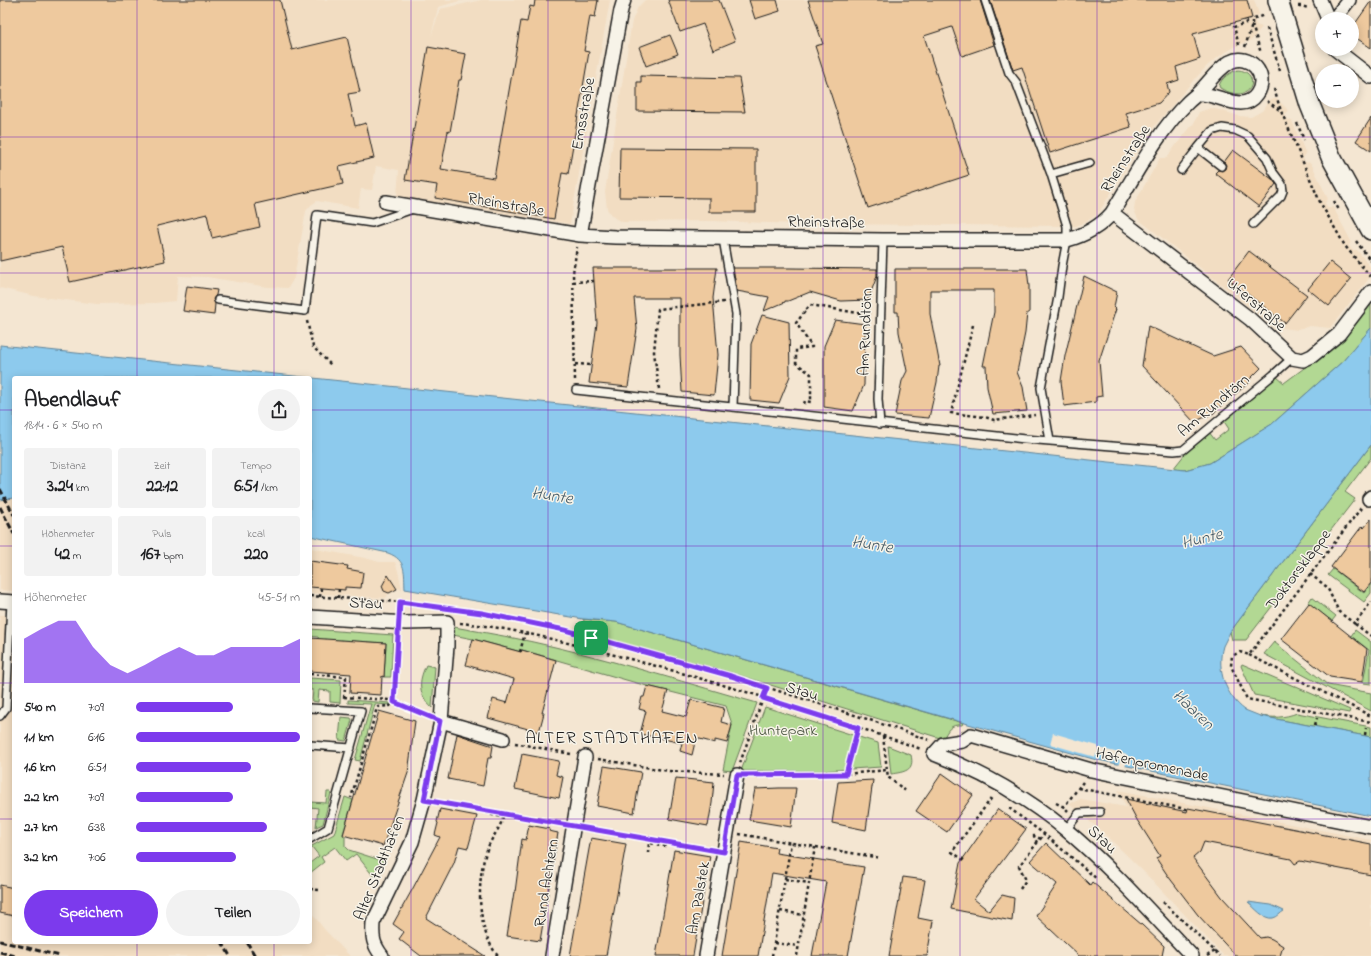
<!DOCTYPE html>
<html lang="de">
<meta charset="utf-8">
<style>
:root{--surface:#fff;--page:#f2f2f2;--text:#202124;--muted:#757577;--accent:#7c3aed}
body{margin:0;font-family:"Indie Flower",sans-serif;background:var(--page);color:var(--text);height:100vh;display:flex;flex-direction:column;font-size:15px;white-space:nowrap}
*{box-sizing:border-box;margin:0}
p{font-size:13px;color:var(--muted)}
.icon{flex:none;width:22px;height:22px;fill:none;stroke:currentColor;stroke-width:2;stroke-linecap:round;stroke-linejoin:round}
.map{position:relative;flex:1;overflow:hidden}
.details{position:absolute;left:12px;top:376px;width:300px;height:568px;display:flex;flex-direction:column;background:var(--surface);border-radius:4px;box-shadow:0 2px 10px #0003}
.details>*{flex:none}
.tools{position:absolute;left:1315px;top:12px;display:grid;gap:8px}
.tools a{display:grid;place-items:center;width:44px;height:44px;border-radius:50%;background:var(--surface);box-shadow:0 2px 10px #0003;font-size:20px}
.pin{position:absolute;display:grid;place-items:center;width:34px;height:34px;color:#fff;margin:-17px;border-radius:8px;box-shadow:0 2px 6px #0006}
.round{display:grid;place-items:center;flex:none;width:42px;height:42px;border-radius:21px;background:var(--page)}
.summary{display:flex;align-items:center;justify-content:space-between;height:68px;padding:0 12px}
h1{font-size:22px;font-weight:800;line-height:30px}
.metrics{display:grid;grid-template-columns:repeat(3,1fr);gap:6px;height:68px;padding:4px 12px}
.metrics div{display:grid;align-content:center;border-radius:4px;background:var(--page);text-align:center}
.metrics b{font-size:17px;font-weight:800}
.metrics small{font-size:11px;font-weight:400}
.metrics p{font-size:11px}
.chart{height:112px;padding:8px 12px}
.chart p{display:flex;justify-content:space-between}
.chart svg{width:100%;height:72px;margin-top:4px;fill:var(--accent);opacity:.7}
.action{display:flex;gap:8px;margin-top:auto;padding:8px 12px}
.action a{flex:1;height:46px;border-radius:24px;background:var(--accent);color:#fff;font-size:16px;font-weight:800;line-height:46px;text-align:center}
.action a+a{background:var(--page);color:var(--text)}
ul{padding:0 12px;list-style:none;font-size:13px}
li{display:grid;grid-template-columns:64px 48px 1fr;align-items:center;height:30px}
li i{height:10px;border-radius:5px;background:var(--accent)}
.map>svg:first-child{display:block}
</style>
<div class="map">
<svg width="1371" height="956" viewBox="0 0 1371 956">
<rect width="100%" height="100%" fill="#f4e6d2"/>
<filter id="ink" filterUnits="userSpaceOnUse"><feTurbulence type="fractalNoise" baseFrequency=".025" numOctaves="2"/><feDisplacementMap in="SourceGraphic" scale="8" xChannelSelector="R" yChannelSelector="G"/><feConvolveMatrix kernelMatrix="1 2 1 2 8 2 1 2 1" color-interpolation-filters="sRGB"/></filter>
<g filter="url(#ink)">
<path fill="#f2ddc2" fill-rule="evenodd" d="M0 0H463L438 7 431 37 440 9 482 0H610L570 224 397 196 399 170 376 166 372 190 361 189 358 208 317 201 311 205 306 211 294 278 288 288 268 287 207 277 178 276 176 301 155 303 97 304 34 296 0 288Z
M645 0H1254L1259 14 1254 18 1256 25 1262 27 1252 40 1236 46 1221 55 1208 65 1193 81 1152 129 1136 152 1109 196 1098 214 1087 221 1076 226 798 224 710 221 623 222 616 219 611 215 607 209 605 192 632 21 638 7Z
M1271 99H1277L1289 111 1285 114 1287 119 1292 121 1306 154 1303 158 1305 162 1311 163 1328 199 1325 203 1328 208 1333 207 1351 241 1349 246 1352 250H1357L1371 268V276L1330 328 1310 326 1298 330 1275 327 1151 229 1138 219 1134 210 1135 202 1160 158H1167L1172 150 1194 123 1199 112 1211 108 1223 111 1239 116 1251 117 1262 111Z
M0 468 14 491V591L0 590Z
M310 548 365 558 379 562H395L398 571 402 589 396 588 392 593 388 594 386 598H385L310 593Z
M0 615H14V942H310V911L325 930 350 956H0Z
M1118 790 1371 840V956H1224L1145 873 1108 837 1069 804 1081 799 1126 807ZM1249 902 1260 903 1284 911 1279 914 1277 917 1274 918Z"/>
<path fill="#b2d893" stroke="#677a58" d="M1238 70C1261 71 1255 108 1220 88L1219 86C1221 78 1230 72 1238 70Z
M1371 301V328L1343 361 1272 424 1210 463 1185 470 1173 469 1189 449 1209 432 1215 440 1229 429 1223 420 1277 377 1284 383 1343 339Z
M1371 445V458L1345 492 1355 499 1246 640H1232L1230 632Z
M1333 569 1364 593 1371 584V593L1364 602 1328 575Z
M1312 597 1336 616 1332 621 1308 603Z
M583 619 616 622 963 723 962 725C950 724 948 730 943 739L732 673 591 635Z
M454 627C488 633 522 639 555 647 623 663 690 684 757 703L732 771 723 770 732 724 726 706 647 686 522 650 521 652 473 639 453 635Z
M310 629 393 635 391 677H384L386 643 319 639 318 637 310 636Z
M1355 630 1371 642V684L1363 683 1369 650 1351 636Z
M1274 642 1328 685 1371 693V711L1264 654Z
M1242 664 1350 710 1349 713 1254 695 1241 666Z
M426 665 435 667 432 708C418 694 418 682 426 665Z
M310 678 341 680 340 703 330 702V691L319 690 318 702 312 701 313 690H310Z
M348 700 390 703V705L375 704 360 761 355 760 371 704 348 703Z
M765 707 878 743 881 767 821 771H741Z
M1297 713 1371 727V737L1260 716C1273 718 1284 718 1297 713Z
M341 717 351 718 352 720 346 741 339 740Z
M888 746 911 755C915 771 904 772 891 774Z
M327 792H330L331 793 323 824 316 827 318 808 310 807V802L326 803Z
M345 797 353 800 343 834 345 835V846L349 850 383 861 374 877 356 854 346 861 335 847 321 857 324 862 310 873V863L319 856 312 847H310L334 834Z"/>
<path fill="#8dcaed" stroke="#608499" d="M1371 328V445L1230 632C1228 637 1225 641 1223 646 1216 670 1226 696 1245 710 1250 712 1255 714 1260 716L1371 737V816L1093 759 961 722 616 622 583 619 405 589C404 573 407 560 388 553L310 536V378H14V498L0 500V345L1185 470 1210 463 1272 424 1343 361Z
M1248 902 1271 905 1284 911C1280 913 1278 917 1273 918 1264 920 1254 907 1248 902Z"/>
<path fill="#f4e6d2" d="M1053 733 1098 746V748L1128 755 1125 768 1118 766 1120 760 1096 754 1095 757 1050 744Z"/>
<path fill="#eec99e" stroke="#1c1c1c" d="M0 0H280L292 50 347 37 360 92 348 94 355 126 366 123 374 158 339 166 343 184 255 204 260 227 212 238 207 214 157 226 165 261 70 282 62 247 0 261Z
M535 0H598L595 17 590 16 584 51 589 52 568 174 562 173 554 219 435 198 437 185 405 180 428 47 466 54 461 80H459L450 132 448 131 441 169 494 178 521 21 527 22 530 6 534 7Z
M668 0H719L735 41 713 50 703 24 680 32Z
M749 0H777L780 11 755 19Z
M808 0H980L994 45 962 56 952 27 924 36 969 175 868 208 815 46 823 44Z
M990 0H1247L1252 18 1193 34 1200 59 1176 67 1179 80 1167 84 1169 92 1159 103 1126 113 1131 127 1050 153 1022 67 1013 70Z
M1371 1V48L1352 35V28Z
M670 35 678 54 646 66 639 47Z
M641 76 739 78 745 112 637 111V82H641Z
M1371 118V151L1356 141Z
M620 148 756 149V212H709V198L619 197Z
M1233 150 1272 179 1276 184 1259 207 1215 173 1218 170 1222 171 1225 169 1226 165 1224 162Z
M1249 251 1307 295 1285 323 1228 279Z
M1330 262 1351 279 1329 306 1308 289Z
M593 268H717L713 298 718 355 714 395 682 392 680 355V298H634L637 329 628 387 589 383 597 323Z
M733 268H790L877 269V276L868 300 841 301 810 292 788 301H785V302L764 311 769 297 737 291Z
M895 269H1027L1029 286V313H1027L1025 333 1017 372 1023 387 1027 411 993 414 987 387 986 366H983L994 312V290H930V314L940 366H939L937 382 929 418 895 415 902 381 907 371 899 332 898 312H895Z
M1084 276 1117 292 1114 307 1116 309 1099 361 1102 396 1096 397V402L1064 406 1061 381 1065 356Z
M187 286 217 290 216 295 213 299 215 304 214 315 183 311Z
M762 315 789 322 790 376 779 403 750 400 751 344Z
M835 320 865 324 864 385 853 411 824 407V346Z
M1148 326 1213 356 1241 347 1261 368 1249 380 1250 382 1218 408 1214 413 1194 422 1142 366Z
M1371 519V583L1364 592 1331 567 1362 526 1364 528Z
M310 561 348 566 347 569 363 572 361 588 345 587V590L310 587Z
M388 575 397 589 389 593 384 591 382 586Z
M1309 603 1367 649 1362 682 1330 677 1281 639Z
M310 638 386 643 384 677 382 676 381 695 350 693 351 674 310 671Z
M473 639 521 652 522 650 556 660 542 713H544L539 732 488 718 493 699 507 703 514 679 466 665Z
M647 686 668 691 662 711 686 717 691 700 724 708 721 722 732 725 727 743 715 740V743L696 738 692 755 680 751 682 743 640 734 646 711 639 709 642 697H644Z
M379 711 415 721 408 773 383 846 343 835Z
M457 734 493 746 491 758H488L483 786 448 779Z
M522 754 559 761 556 775 563 777 559 798 515 789Z
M604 766 641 772 634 813 597 806Z
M942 773 973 795 947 832 916 811Z
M676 778 714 782 712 803 708 826 669 819Z
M873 780 866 830 832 823 838 782Z
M779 788H796L791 827 749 820 755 789Z
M1126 799 1187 812 1188 808 1371 844V875L1300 861 1295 864 1291 859 1204 842 1200 852 1193 858 1222 897 1260 938 1266 937 1272 939 1283 946 1280 956H1236L1198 915 1168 876 1156 858 1160 856 1137 820Z
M440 809 477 816 468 848 459 846 454 863 426 918 485 956H421L399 939 404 932 393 924 412 890 440 837 435 835 438 823 437 822Z
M998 809 1026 829 974 899 989 911 1002 895 1014 898 1012 921 951 909 960 863Z
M529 825 550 829 549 831 558 833 540 941 507 936 514 892H515L522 839 526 840Z
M591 838 626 844 606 956H570Z
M741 842 777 848 776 853 864 867 848 956H812L826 882 772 873 758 956H722Z
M1046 843 1090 885 1092 882 1142 925 1164 946 1162 956H1079L1036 916 1057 884 1030 861Z
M674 850 710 856 706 878 693 956H656Z
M903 877 925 880 918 918 933 921 927 956H889Z
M0 885 14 888V916L0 913Z"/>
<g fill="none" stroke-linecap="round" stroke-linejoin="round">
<defs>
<path id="lane" d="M985 0 1009 73 1016 82 1051 174 1067 226V240L1062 266 1058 297 1041 388 1050 441
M1221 166 1198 148 1212 131 1222 128 1235 130 1248 136 1267 158 1273 172 1282 184 1283 191 1281 196 1253 224
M1181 170 1198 148
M1051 174 1090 163
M723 239 736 314 733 407
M218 300 305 311 317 215 372 223 413 209
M576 390 1025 439 1174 451 1183 450 1273 375 1292 358
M880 424 878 399 883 240
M310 708 361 711 328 828 310 839
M0 716 6 708 11 602
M310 745 351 748
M1066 830 1079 813 1100 812"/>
<path id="street" d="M1320 0 1328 19
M1334 19 1349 0
M1335 49 1371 77
M386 202 580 235 615 237 883 240H1067C1085 235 1100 227 1112 213 1134 177 1158 131 1188 102 1191 99 1194 97 1197 94 1208 84 1216 70 1230 62 1249 52 1270 75 1257 94 1243 115 1217 92 1198 94
M1112 213 1250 319 1292 358 1303 360 1312 356 1339 334 1371 292
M580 235 621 10 624 0
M1369 499 1371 497
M0 601 14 602
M310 617 406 623 447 622V646L441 721 424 800 412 842 373 923C372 938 373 944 382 956
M441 721 503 739
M552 956 585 757
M706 956 737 775
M1192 956C1151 913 1111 867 1065 829 1026 797 982 772 934 754L943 744 962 741 971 735 1091 770 1371 827"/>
<path id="secondary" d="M1278 0 1310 105 1331 157 1371 230"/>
</defs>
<use href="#lane" stroke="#1c1c1c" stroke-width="10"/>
<use href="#street" stroke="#1c1c1c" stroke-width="16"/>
<use href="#secondary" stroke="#1c1c1c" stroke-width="22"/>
<path stroke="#1c1c1c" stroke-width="2.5" stroke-dasharray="3 3" stroke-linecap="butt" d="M1298 6H1301L1308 8
M1252 25 1261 53
M1267 28 1280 71
M1239 45 1234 27 1246 23 1245 19
M1245 47 1252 25V20L1264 15
M1274 89 1281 111
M1267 101 1281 111 1320 202 1345 246 1371 277
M1297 123 1304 140
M1334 201 1339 210
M1356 241 1371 261
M573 282 594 281
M307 321 313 347 332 366
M973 325 951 413 985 417 994 420 1035 415
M575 364 592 365
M575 380 573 273 577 247
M659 389 654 352 658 309 724 302
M804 404 805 401 811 402V374L796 363V349L812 347 796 323 810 305 870 315
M1361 508 1249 655 1240 652 1232 656 1231 666 1247 699 1371 722
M1310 574 1327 587 1339 612 1355 624 1371 602
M310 596 400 602
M320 597 321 588
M338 598 339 589
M399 608 400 602 440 607
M453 609 518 620 565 630 731 676 864 718 929 740
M460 623C516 628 571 644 626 658 725 684 824 715 921 749
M1355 624 1371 636
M397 635 394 702 427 716
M520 652 525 633
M1249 655 1371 716
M310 674 346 677 344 698
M344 697 389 700 394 702 390 706 378 707 377 708 351 798
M1315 725 1317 718
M1365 735 1366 728
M883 736 887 770
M515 743 571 754
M598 759 669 771 724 774
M740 763 767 687
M846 774 858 728
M751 775 846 774 887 770 888 777 907 792
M1078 788 1186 809V811
M437 802 560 823
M1056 803 1064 807 1068 811
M1009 808 1044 834 1097 879
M1063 808 1083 782
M488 811V814L503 817C501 827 492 837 488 847 476 877 476 930 498 956
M586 828 711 850
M739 834 881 858
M1037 843 1034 836 1041 839
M648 853 649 843 666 846V842
M964 860 952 852 993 796
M785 879 809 883
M310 889 319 890
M1020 889 1026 880 1019 866 1045 833
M1163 902 1220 956
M780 911 804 915
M775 943 798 946
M772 956 791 843
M797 956 815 847
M1207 956 1215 951"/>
<use href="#lane" stroke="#f7f3e8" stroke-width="7"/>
<use href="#street" stroke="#f7f3e8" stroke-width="13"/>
<use href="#secondary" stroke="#f7f3e8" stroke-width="19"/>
<path stroke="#1c1c1c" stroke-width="3" stroke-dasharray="6 3" stroke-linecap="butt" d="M0 489 14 515
M0 507 14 534
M0 941 60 956
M222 942 230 956
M247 942 255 956
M0 952 16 956"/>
</g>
</g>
<g fill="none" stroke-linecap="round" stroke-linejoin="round" filter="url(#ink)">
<defs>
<path id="route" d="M400 602 482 613 565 630 731 676 767 688 763 698 858 728 846 774 737 775 724 852 424 800 440 721 394 702Z"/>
</defs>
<use href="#route" stroke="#fff" stroke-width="8"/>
<use href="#route" stroke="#7c3aed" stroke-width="5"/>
</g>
<path fill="none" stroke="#7b2cbf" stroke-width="1" stroke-opacity="0.55" d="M137 0V378M274 0V378M411 0V956M548 0V956M686 0V956M823 0V956M960 0V956M1097 0V956M1234 0V956M0 137H1371M0 273H1371M0 410H14M310 410H1371M0 546H14M310 546H1371M0 683H14M310 683H1371M0 819H14M310 819H1371M137 942V956M274 942V956"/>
<g text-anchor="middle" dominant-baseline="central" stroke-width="3" stroke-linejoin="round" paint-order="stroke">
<g font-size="16" fill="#1c1c1c" stroke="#f7f3e8">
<text transform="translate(584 114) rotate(-80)">Emsstraße</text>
<text transform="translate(1126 159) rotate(-57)">Rheinstraße</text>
<text transform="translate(506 205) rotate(10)">Rheinstraße</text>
<text transform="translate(826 223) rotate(1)">Rheinstraße</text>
<text transform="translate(1256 305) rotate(41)">Uferstraße</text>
<text transform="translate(866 332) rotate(-88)">Am Rundtörn</text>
<text transform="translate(1214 406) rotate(-40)">Am Rundtörn</text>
<text transform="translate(1299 570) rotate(-53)">Doktorsklappe</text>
<text transform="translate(366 604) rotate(3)">Stau</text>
<text transform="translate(802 692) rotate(17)">Stau</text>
<text transform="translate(1152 765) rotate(12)">Hafenpromenade</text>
<text transform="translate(1102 840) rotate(43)">Stau</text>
<text transform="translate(380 868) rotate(-68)">Alter Stadthafen</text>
<text transform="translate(547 883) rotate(-81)">Rund Achtern</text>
<text transform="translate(699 898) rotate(-80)">Am Palstek</text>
</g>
<g font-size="16" fill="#495440" stroke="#f7f3e8">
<text x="783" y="731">Huntepark</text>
</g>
<g font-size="17" font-style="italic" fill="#445965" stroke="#f7f3e8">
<text transform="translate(552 496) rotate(9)">Hunte</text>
<text transform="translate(1202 539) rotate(-14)">Hunte</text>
<text transform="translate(872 545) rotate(9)">Hunte</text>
<text transform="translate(1193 710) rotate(44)">Haaren</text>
</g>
<g font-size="17" letter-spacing="1" fill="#1c1c1c" stroke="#f7f3e8">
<text x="612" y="738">ALTER STADTHAFEN</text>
</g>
</g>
</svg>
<div class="tools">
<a>+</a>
<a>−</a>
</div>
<div class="pin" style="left:591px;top:638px;background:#1e9e55"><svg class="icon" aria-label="arrive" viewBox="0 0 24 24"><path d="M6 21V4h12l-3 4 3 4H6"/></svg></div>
<section class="details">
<div class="summary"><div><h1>Abendlauf</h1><p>18:14 · 6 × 540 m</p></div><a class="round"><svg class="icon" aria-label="share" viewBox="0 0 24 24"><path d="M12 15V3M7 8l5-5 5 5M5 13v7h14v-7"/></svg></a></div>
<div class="metrics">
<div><p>Distanz</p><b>3.24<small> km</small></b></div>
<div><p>Zeit</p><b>22:12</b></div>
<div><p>Tempo</p><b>6:51<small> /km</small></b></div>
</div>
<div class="metrics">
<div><p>Höhenmeter</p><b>42<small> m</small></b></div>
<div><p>Puls</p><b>167<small> bpm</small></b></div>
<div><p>kcal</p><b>220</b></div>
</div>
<div class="chart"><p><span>Höhenmeter</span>45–51 m</p>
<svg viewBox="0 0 160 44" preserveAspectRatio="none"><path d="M0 44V17L10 11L20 6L30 6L40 22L50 33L60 38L70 33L80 27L90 22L100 27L110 27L120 22L130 22L140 22L150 22L160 17V44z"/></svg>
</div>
<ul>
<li><b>540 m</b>7:09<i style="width:59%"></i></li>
<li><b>1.1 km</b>6:16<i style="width:100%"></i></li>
<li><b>1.6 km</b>6:51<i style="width:70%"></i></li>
<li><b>2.2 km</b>7:09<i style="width:59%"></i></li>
<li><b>2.7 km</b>6:38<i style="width:80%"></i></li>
<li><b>3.2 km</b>7:06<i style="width:61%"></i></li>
</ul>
<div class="action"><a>Speichern</a><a>Teilen</a></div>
</section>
</div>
